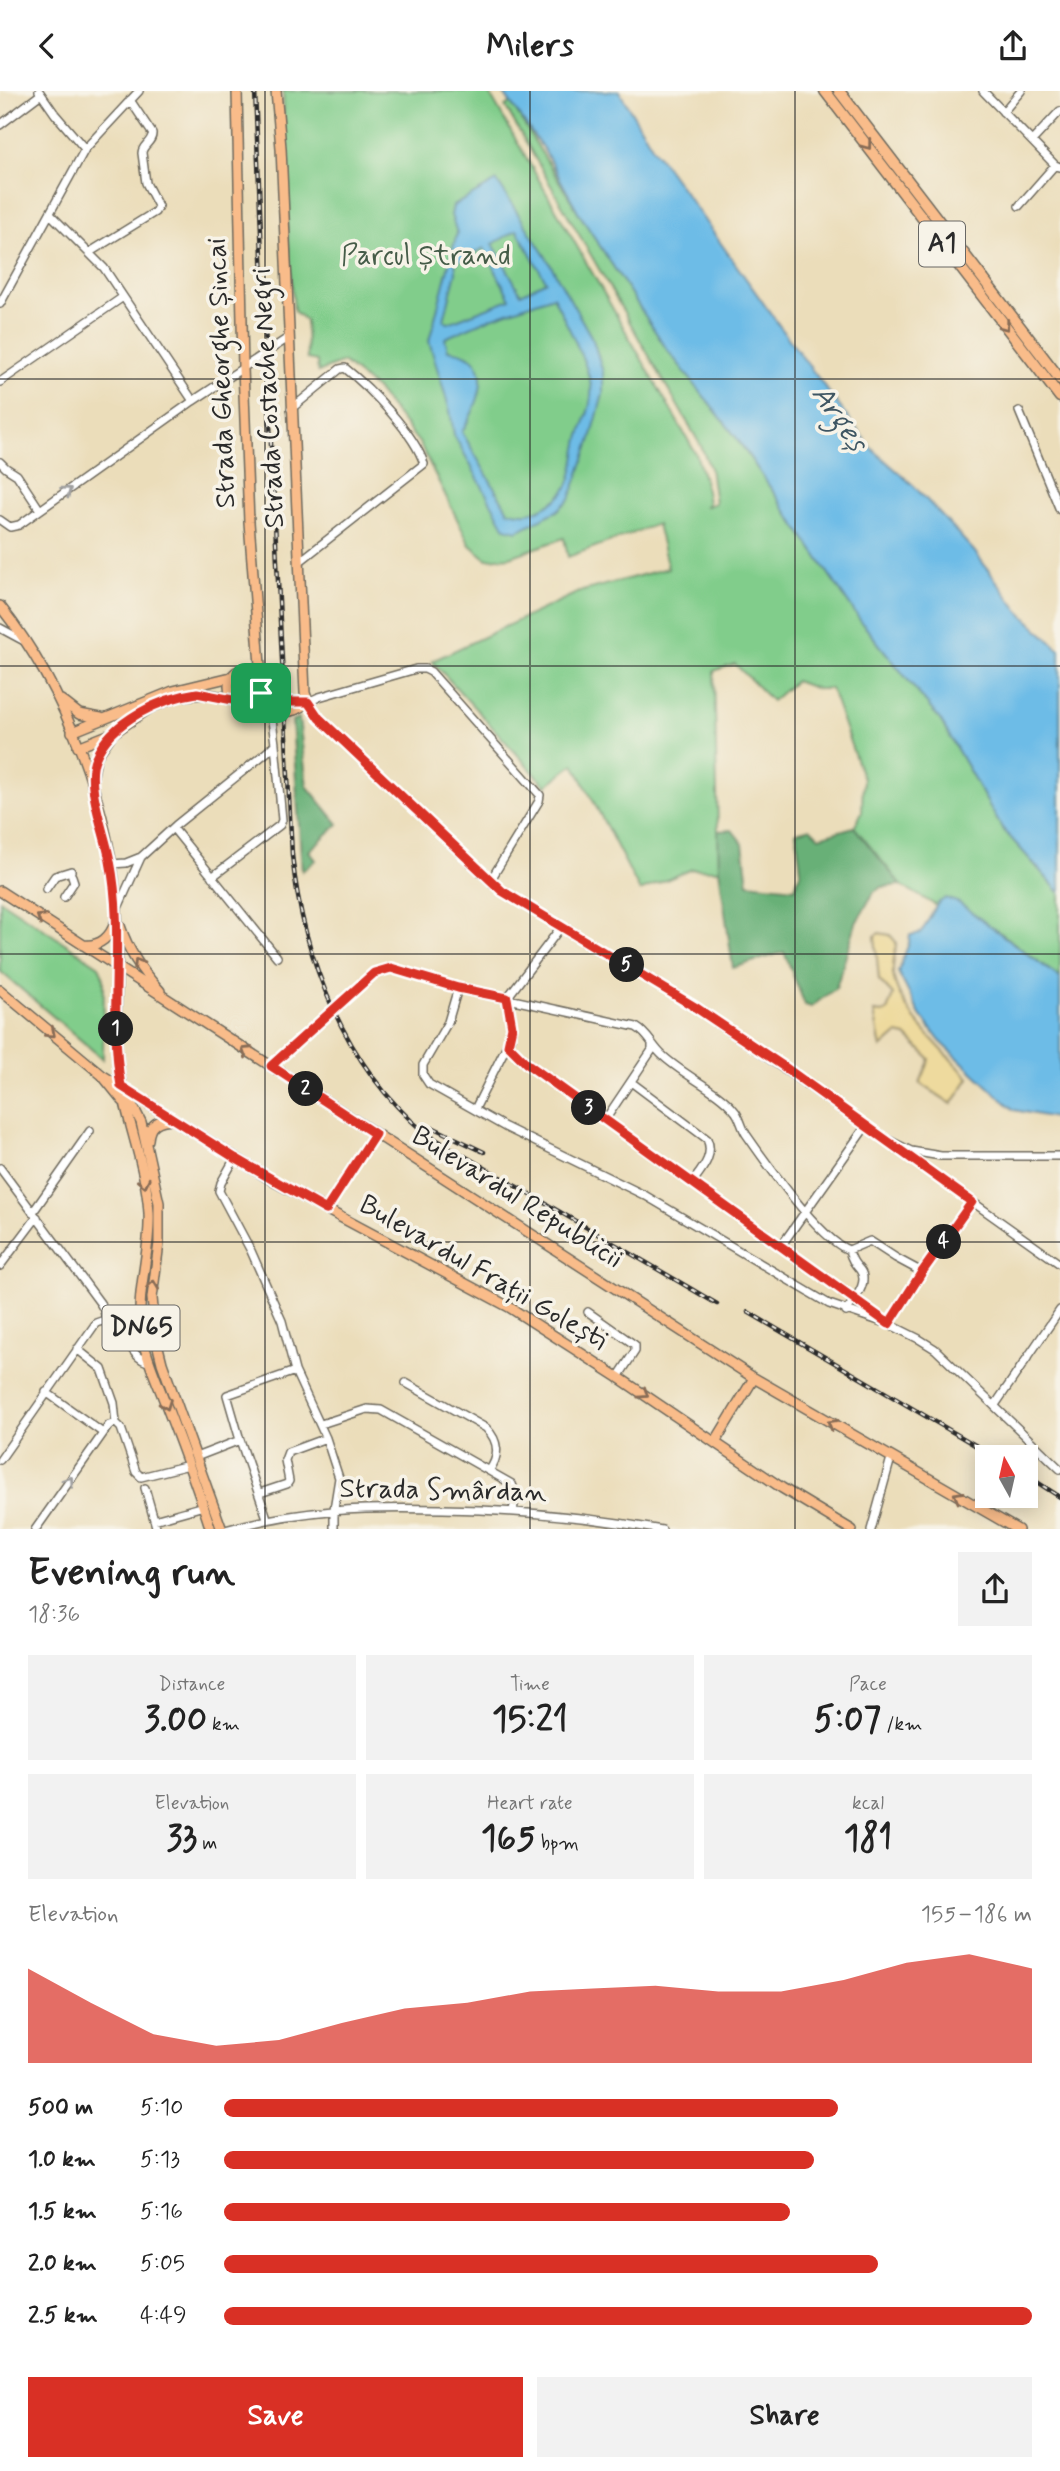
<!DOCTYPE html>
<meta charset="utf-8">
<style>
:root{--surface:#fff;--page:#f2f2f2;--text:#222;--muted:#767676;--accent:#d93025}
body{margin:0;font-family:Mynerve,sans-serif;background:var(--page);color:var(--text);height:100vh;display:flex;flex-direction:column;font-size:26px;white-space:nowrap}
*{box-sizing:border-box;margin:0}
p{font-size:23px;color:var(--muted)}
.icon{flex:none;width:38px;height:38px;fill:none;stroke:currentColor;stroke-width:2;stroke-linecap:round;stroke-linejoin:round}
.map{position:relative;height:1438px;overflow:hidden}
.side{display:flex;flex-direction:column;background:var(--surface);flex:1}
.side>*{flex:none}
.needle{width:46px;rotate:352deg}
.tools{position:absolute;left:975px;top:1354px;display:grid;gap:14px}
.tools a{display:grid;place-items:center;width:63px;height:63px;border-radius:0px;background:var(--surface);box-shadow:0 4px 18px #0003;font-size:35px}
.pin{position:absolute;display:grid;place-items:center;width:60px;height:60px;color:#fff;margin:-30px;border-radius:14px;box-shadow:0 4px 10px #0006}
.km{position:absolute;width:35px;height:35px;margin:-18px;border-radius:50%;background:#222;color:#fff;font-size:19px;line-height:35px;text-align:center}
.round{display:grid;place-items:center;flex:none;width:74px;height:74px;border-radius:0px;background:var(--page)}
.overview{display:flex;align-items:center;justify-content:space-between;height:119px;padding:0 28px}
h1{font-size:38px;font-weight:700;line-height:52px}
.stats{display:grid;grid-template-columns:repeat(3,1fr);gap:10px;height:119px;padding:7px 28px}
.stats div{display:grid;align-content:center;border-radius:0px;background:var(--page);text-align:center}
.stats b{font-size:35px;font-weight:700}
.stats small{font-size:19px;font-weight:400}
.stats p{font-size:19px}
.chart{height:196px;padding:14px 28px}
.chart p{display:flex;justify-content:space-between}
.chart svg{width:100%;height:126px;margin-top:7px;fill:var(--accent);opacity:.7}
.action{display:flex;gap:14px;margin-top:auto;padding:14px 28px}
.action a{flex:1;height:80px;border-radius:0px;background:var(--accent);color:#fff;font-size:28px;font-weight:700;line-height:80px;text-align:center}
.action a+a{background:var(--page);color:var(--text)}
ul{padding:0 28px;list-style:none;font-size:23px}
li{display:grid;grid-template-columns:112px 84px 1fr;align-items:center;height:52px}
li i{height:18px;border-radius:9px;background:var(--accent)}
header{display:flex;justify-content:space-between;align-items:center;height:91px;padding:0 28px;background:var(--surface);font-size:32px;font-weight:700}
.map>svg:first-child{display:block}
</style>
<header><svg class="icon" aria-label="back" viewBox="0 0 24 24"><path d="M15 5l-7 7 7 7"/></svg>Milers<svg class="icon" aria-label="share" viewBox="0 0 24 24"><path d="M12 15V3M7 8l5-5 5 5M5 13v7h14v-7"/></svg></header>
<div class="map">
<svg width="1060" height="1439" viewBox="0 0 1060 1439">
<rect width="100%" height="100%" fill="#f7f3e8"/>
<filter id="ink" filterUnits="userSpaceOnUse"><feTurbulence type="fractalNoise" baseFrequency=".0143" numOctaves="2"/><feDisplacementMap in="SourceGraphic" scale="14" xChannelSelector="R" yChannelSelector="G"/><feConvolveMatrix kernelMatrix="1 2 1 2 8 2 1 2 1" color-interpolation-filters="sRGB"/></filter>
<filter id="wash" filterUnits="userSpaceOnUse"><feTurbulence type="fractalNoise" baseFrequency=".00686" numOctaves="4" result="noise"/><feDisplacementMap in="SourceGraphic" scale="28" xChannelSelector="R" yChannelSelector="G"/><feGaussianBlur stdDeviation="1.57" result="paint"/><feColorMatrix in="noise" values="0 0 0 0 0 0 0 0 0 0 0 0 0 0 0 0 0 1.4 0 .05"/><feComposite in="paint" operator="in"/></filter>
<g filter="url(#wash)">
<rect width="100%" height="100%" fill="#ebddba"/>
<path fill="#81cd8b" stroke="#567c5b" stroke-width="2" d="M283 0H488L696 363 704 388 708 412 704 416 715 412 710 377 701 355 505 15 511 12 580 124 666 257 736 346 862 532 941 630 1002 737 1060 802V887L1002 843 946 808 937 815 901 794 854 736 862 721 863 688 831 598H817L795 590 772 610 735 573 714 580 719 779 692 778 640 800 574 673 546 695 432 570 579 501 668 477 657 433 568 466 564 447 510 466 487 468 470 454 420 353 377 299 343 271 318 281 317 270 307 268 306 230 294 220 288 147Z
M0 809 99 875 104 888 103 968 0 880Z"/>
<path fill="#68b077" stroke="#4a6e51" stroke-width="2" d="M299 627 307 695 338 733 309 760 316 769 302 780 292 630Z
M854 736 901 794 882 796 874 801 856 832 836 897 811 916 805 914 784 861 733 877 719 779 718 740 732 739 743 753 748 792 795 797 801 779 796 741 810 737 819 746Z"/>
<path fill="#eeda9e" stroke="#8c8264" stroke-width="2" d="M879 842 890 844 896 851C896 862 892 872 893 883 899 921 944 960 969 987L952 1013 920 992 930 968 906 945 897 943 881 957 874 921 882 922 887 920 893 904 879 889 875 845Z"/>
<path fill="#6dbce7" stroke="#4c7489" stroke-width="2" fill-rule="evenodd" d="M502 0H619L653 57 791 251 871 357 914 395 974 460 1019 520 1060 559V802L1002 737 941 630 862 532 736 346 666 257 580 124 544 59Z
M497 90 549 171 593 249 603 281V303L591 348 570 408 557 420 517 440 505 437 454 344 450 320 429 250 457 142 451 124 453 115ZM517 139 546 190 521 203 493 153ZM484 157 510 208 448 232 444 229 456 181 455 172ZM553 205C564 228 588 272 591 295 593 314 584 330 579 348 572 378 576 401 544 416 529 424 525 423 508 420L462 341C475 319 496 278 465 263 460 260 453 260 448 259L445 247 491 227Z
M946 807 959 812 1060 887V1028L1014 1019 976 984 940 950 920 924 898 881 909 852 910 844 921 842 938 812Z"/>
</g>
<g filter="url(#ink)">
<g fill="none" stroke-linecap="round" stroke-linejoin="round">
<defs>
<path id="minor" d="M39 0 55 23 85 58
M983 0 1055 74 1060 76
M1003 21 1021 0
M0 34 41 3
M1032 50 1060 20
M1019 115 1055 74
M50 123 104 177 193 310
M90 161 155 121 158 115 146 92 142 62C142 54 153 51 152 42L130 9
M0 213 85 58 139 0
M0 291 123 206
M291 318 340 278 345 277C370 297 415 343 424 373L299 471
M1019 320 1060 419
M0 371 6 377 17 384 40 419
M0 429 10 436 19 434 193 310 288 247
M0 537 26 551
M173 737 277 866
M111 773 126 772 141 766 176 734 267 661 275 653 271 621
M212 786 280 734 282 729 275 653
M490 790 539 710 540 704 431 581 425 578H416L319 606 308 611 319 627 490 790 502 800 695 916 880 1045 911 1060 941 1065H1060
M46 798 55 785 71 780
M64 806 74 791 72 785
M117 819 141 766
M458 897 448 931 423 974V984L429 993 505 1036 646 1105 829 1213 882 1231
M652 952V959L605 1029 889 1233 919 1248 935 1258 1060 1378
M508 954 526 972 605 1029
M271 976 374 882 391 877 458 897 636 936C648 943 651 953 661 963 681 983 718 999 734 1019 740 1025 741 1035 746 1043 764 1069 821 1150 849 1159L870 1150 896 1167 922 1181
M631 991 707 1048C715 1065 701 1079 692 1092
M475 1018 511 946V925L507 907 561 836
M898 1058 1060 1173
M235 1067 221 1092 219 1100 251 1160 282 1230 295 1280 326 1347 339 1387 334 1418V1439
M0 1077 100 1212 104 1219 106 1229
M326 1119 375 1043
M33 1121 90 1040
M781 1155 866 1035
M0 1175 37 1126
M588 1221 635 1254V1260L618 1286
M846 1221C853 1209 870 1192 860 1179 854 1172 851 1168 849 1159
M889 1233 922 1181 972 1111
M77 1258 102 1278 114 1312 116 1332
M406 1292 486 1337C499 1350 500 1365 489 1380
M46 1301 103 1342
M995 1314 1060 1219
M116 1332 121 1337 136 1381 141 1386 189 1374
M321 1333 367 1318 381 1319 512 1393 516 1403 513 1420
M240 1349 267 1427
M196 1366 240 1349 227 1304 295 1280
M0 1369 96 1232C125 1219 125 1268 149 1271
M145 1397 157 1439
M260 1402 287 1393 289 1390 285 1369 288 1361 326 1347
M154 1429 204 1415
M35 1439 109 1334 116 1332
M225 1439C300 1418 365 1416 443 1418 517 1419 589 1426 662 1439
M871 1439 891 1367"/>
<path id="major" d="M237 0 243 277 249 431 261 587
M276 0 281 57 305 602 308 611
M0 515C66 598 111 718 117 823 120 873 113 922 118 972 123 1023 146 1071 149 1122 151 1161 136 1199 141 1238 145 1266 158 1292 168 1319 183 1358 198 1398 211 1439
M229 595a17 17 0 1 1 34 0a17 17 0 1 1-34 0Z
M261 602C275 615 290 612 308 611
M61 609 79 623 101 627
M252 610C270 623 291 626 308 611
M72 641 173 600 231 586
M78 656 113 642 150 617 179 605 206 603 235 608
M92 690 96 666 112 643
M0 800 754 1287 1018 1439
M120 835C128 859 142 881 160 900
M83 854C101 856 110 846 116 830
M0 899 102 984 123 1010
M102 984 273 1090 509 1216 618 1286 782 1397 852 1439
M125 1000 141 1031 159 1112V1152L152 1207 156 1248 162 1272 222 1439
M148 1049C149 1033 158 1029 173 1028
M715 1351 754 1287"/>
<path id="highway" d="M825 0 1060 306
M839 0 1060 288"/>
</defs>
<use href="#minor" stroke="#6e695d" stroke-width="10"/>
<use href="#major" stroke="#6e695d" stroke-width="12"/>
<use href="#highway" stroke="#6e695d" stroke-width="13"/>
<use href="#minor" stroke="#fff" stroke-width="7"/>
<use href="#major" stroke="#f9bc8a" stroke-width="9"/>
<use href="#highway" stroke="#f9bc8a" stroke-width="10"/>
<defs>
<path id="rail" d="M255 0 265 236 292 764C303 867 344 974 425 1042L717 1213
M434 1037 484 1061
M748 1221 997 1367
M1026 1384 1060 1406"/>
</defs>
<use href="#rail" stroke="#2b2b2b" stroke-width="4.5"/>
<use href="#rail" stroke="#f7f3e8" stroke-width="2" stroke-dasharray="5" stroke-linecap="butt"/>
</g>
<defs><path id="oneway-chevron" d="M-2-3.5L2.5 0L-2 3.5" fill="none" stroke-width="1.6" stroke-linecap="round" stroke-linejoin="round" transform="scale(1.75)"/></defs>
<g stroke="#886c56">
<use href="#oneway-chevron" transform="translate(867 54) rotate(53)"/>
<use href="#oneway-chevron" transform="translate(1005 235) rotate(53)"/>
<use href="#oneway-chevron" transform="translate(41 827) rotate(-147)"/>
<use href="#oneway-chevron" transform="translate(138 872) rotate(-122)"/>
<use href="#oneway-chevron" transform="translate(51 942) rotate(40)"/>
<use href="#oneway-chevron" transform="translate(246 960) rotate(-147)"/>
<use href="#oneway-chevron" transform="translate(144 1092) rotate(78)"/>
<use href="#oneway-chevron" transform="translate(153 1194) rotate(-83)"/>
<use href="#oneway-chevron" transform="translate(644 1303) rotate(34)"/>
<use href="#oneway-chevron" transform="translate(166 1314) rotate(69)"/>
<use href="#oneway-chevron" transform="translate(832 1333) rotate(-150)"/>
<use href="#oneway-chevron" transform="translate(958 1405) rotate(-151)"/>
</g>
<g stroke="#a0a0a0">
<use href="#oneway-chevron" transform="translate(67 400) rotate(-36)"/>
<use href="#oneway-chevron" transform="translate(69 1390) rotate(-55)"/>
</g>
</g>
<g fill="none" stroke-linecap="round" stroke-linejoin="round" filter="url(#ink)">
<defs>
<path id="route" d="M197 602 248 612 256 608 261 602 273 611H308L319 627 502 800 695 916 783 975 972 1111 922 1181 889 1233 526 972 508 954 512 936 507 907 458 897 391 877 374 882 271 975 375 1043 326 1119 235 1067 121 995C108 920 125 844 110 770 105 741 84 692 96 666 111 630 161 607 197 602Z"/>
</defs>
<use href="#route" stroke="#fff" stroke-width="14"/>
<use href="#route" stroke="#d93025" stroke-width="9"/>
</g>
<path fill="none" stroke="#2b2b2b" stroke-width="2" stroke-opacity="0.55" d="M265 0V1439M530 0V1439M795 0V1439M0 288H1060M0 575H1060M0 863H1060M0 1151H1060"/>
<g text-anchor="middle" dominant-baseline="central" stroke-width="7" stroke-linejoin="round" paint-order="stroke">
<g fill="#f7f3e8" stroke="#686764" stroke-width="2">
<rect x="919" y="130.5" width="46" height="45" rx="5"/>
<rect x="102.5" y="1214.5" width="77" height="45" rx="5"/>
</g>
<g font-size="26" font-weight="bold" fill="#2b2b2b">
<text x="942" y="153">A1</text>
<text x="141" y="1237">DN65</text>
</g>
<g font-size="28" fill="#455c48" stroke="#f7f3e8">
<text x="426" y="165">Parcul Ștrand</text>
</g>
<g font-size="28" fill="#2b2b2b" stroke="#f7f3e8">
<text transform="translate(222 282) rotate(-92)">Strada Gheorghe Șincai</text>
<text transform="translate(269 307) rotate(-93)">Strada Costache Negri</text>
<text transform="translate(517 1107) rotate(32)">Bulevardul Republicii</text>
<text transform="translate(483 1182) rotate(30)">Bulevardul Frații Golești</text>
<text transform="translate(443 1400) rotate(1)">Strada Smârdan</text>
</g>
<g font-size="30" font-style="italic" fill="#3f5663" stroke="#f7f3e8">
<text transform="translate(839 327) rotate(55)">Argeș</text>
</g>
</g>
</svg>
<div class="tools">
<a><svg class="needle" viewBox="-14 -14 28 28"><path d="M0-13l5 13h-10z" fill="#e53935"/><path d="M0 13l5-13h-10z" fill="#767676"/></svg></a>
</div>
<div class="pin" style="left:261px;top:602px;background:#1e9e55"><svg class="icon" aria-label="arrive" viewBox="0 0 24 24"><path d="M6 21V4h12l-3 4 3 4H6"/></svg></div>
<b class="km" style="left:116px;top:938px">1</b>
<b class="km" style="left:306px;top:998px">2</b>
<b class="km" style="left:589px;top:1017px">3</b>
<b class="km" style="left:944px;top:1151px">4</b>
<b class="km" style="left:627px;top:874px">5</b>
</div>
<section class="side">
<div class="overview"><div><h1>Evening run</h1><p>18:36</p></div><a class="round"><svg class="icon" aria-label="share" viewBox="0 0 24 24"><path d="M12 15V3M7 8l5-5 5 5M5 13v7h14v-7"/></svg></a></div>
<div class="stats">
<div><p>Distance</p><b>3.00<small> km</small></b></div>
<div><p>Time</p><b>15:21</b></div>
<div><p>Pace</p><b>5:07<small> /km</small></b></div>
</div>
<div class="stats">
<div><p>Elevation</p><b>33<small> m</small></b></div>
<div><p>Heart rate</p><b>165<small> bpm</small></b></div>
<div><p>kcal</p><b>181</b></div>
</div>
<div class="chart"><p><span>Elevation</span>155–186 m</p>
<svg viewBox="0 0 160 44" preserveAspectRatio="none"><path d="M0 44V11L10 23L20 34L30 38L40 36L50 30L60 25L70 23L80 19L90 18L100 17L110 19L120 19L130 15L140 9L150 6L160 11V44z"/></svg>
</div>
<ul>
<li><b>500 m</b>5:10<i style="width:76%"></i></li>
<li><b>1.0 km</b>5:13<i style="width:73%"></i></li>
<li><b>1.5 km</b>5:16<i style="width:70%"></i></li>
<li><b>2.0 km</b>5:05<i style="width:81%"></i></li>
<li><b>2.5 km</b>4:49<i style="width:100%"></i></li>
</ul>
<div class="action"><a>Save</a><a>Share</a></div>
</section>
